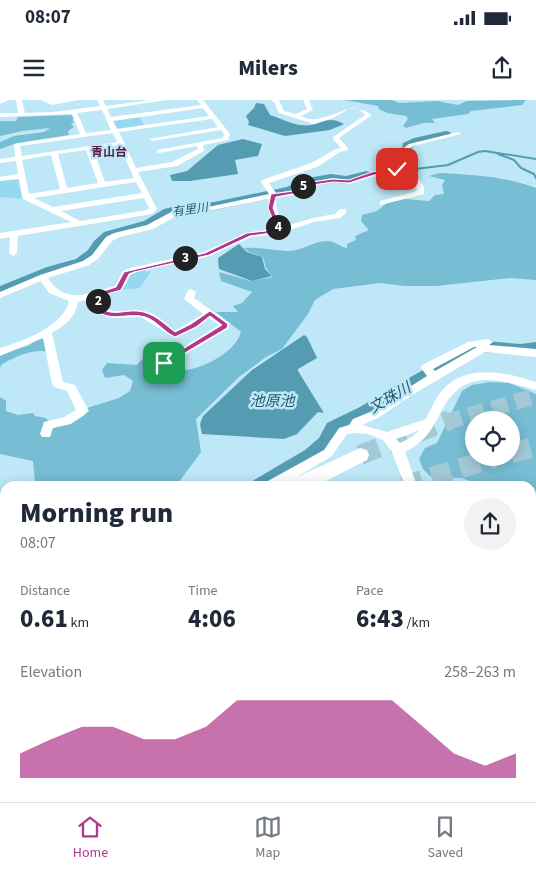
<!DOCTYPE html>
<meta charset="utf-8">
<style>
:root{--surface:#fff;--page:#f2f2f3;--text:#1f2937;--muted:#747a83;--line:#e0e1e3;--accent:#b1378b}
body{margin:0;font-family:"Source Sans 3","Noto Sans JP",sans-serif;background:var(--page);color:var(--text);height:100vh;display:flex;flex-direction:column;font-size:19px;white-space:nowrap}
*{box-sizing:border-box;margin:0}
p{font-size:16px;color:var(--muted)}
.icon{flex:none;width:28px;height:28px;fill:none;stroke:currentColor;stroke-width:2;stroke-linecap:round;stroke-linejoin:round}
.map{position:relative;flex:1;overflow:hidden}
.panel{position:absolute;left:0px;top:381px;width:536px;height:321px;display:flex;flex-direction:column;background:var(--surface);border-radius:15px 15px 0 0;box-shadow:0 2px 12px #0003}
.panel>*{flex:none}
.tools{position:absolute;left:465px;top:311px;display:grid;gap:10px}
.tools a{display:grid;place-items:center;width:55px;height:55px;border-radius:50%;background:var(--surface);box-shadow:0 2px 12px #0003;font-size:25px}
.pin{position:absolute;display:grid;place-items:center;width:42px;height:42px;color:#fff;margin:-21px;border-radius:10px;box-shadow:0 2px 8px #0006}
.km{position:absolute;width:25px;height:25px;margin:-12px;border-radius:50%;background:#222;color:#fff;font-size:14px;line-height:25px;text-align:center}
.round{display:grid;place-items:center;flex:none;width:52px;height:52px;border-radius:26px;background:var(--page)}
.headline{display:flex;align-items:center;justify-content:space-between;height:85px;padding:0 20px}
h1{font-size:28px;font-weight:800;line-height:38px}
.metrics{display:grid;grid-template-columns:repeat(3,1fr);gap:8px;height:85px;padding:5px 20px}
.metrics div{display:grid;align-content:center}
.metrics b{font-size:25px;font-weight:800}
.metrics small{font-size:14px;font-weight:400}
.metrics p{font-size:14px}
.chart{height:140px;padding:10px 20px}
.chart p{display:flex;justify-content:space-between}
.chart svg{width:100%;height:90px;margin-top:5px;fill:var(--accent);opacity:.7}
.status{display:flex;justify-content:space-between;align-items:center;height:35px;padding:0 25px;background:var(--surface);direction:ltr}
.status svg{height:14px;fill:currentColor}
header{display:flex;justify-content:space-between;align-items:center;height:65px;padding:0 20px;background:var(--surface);font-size:22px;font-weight:800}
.menu{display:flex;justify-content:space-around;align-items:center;height:70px;border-top:1px solid var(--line);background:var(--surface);font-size:14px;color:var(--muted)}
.menu a{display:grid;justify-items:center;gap:2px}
.menu .on{color:var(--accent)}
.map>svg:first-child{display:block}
</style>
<div class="status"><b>08:07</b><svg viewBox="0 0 49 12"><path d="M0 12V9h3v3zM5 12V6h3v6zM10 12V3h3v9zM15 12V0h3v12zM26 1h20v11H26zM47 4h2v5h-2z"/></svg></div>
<header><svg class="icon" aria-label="menu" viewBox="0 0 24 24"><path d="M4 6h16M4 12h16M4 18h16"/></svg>Milers<svg class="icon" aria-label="share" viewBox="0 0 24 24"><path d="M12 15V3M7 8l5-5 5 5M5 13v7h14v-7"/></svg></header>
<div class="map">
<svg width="536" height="702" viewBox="0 0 536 702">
<rect width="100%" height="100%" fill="#bee8f7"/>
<path fill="#95d8ef" d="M139 16 144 25 120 29 117 28 113 20Z
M18 79 22 99 0 97V80Z
M145 170 146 172 151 171 140 188 121 190C134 179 122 174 145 170Z"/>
<path fill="#77bdd4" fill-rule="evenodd" d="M344 0H392L399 3 437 1 458 5 467 1 526 0 522 5 471 11 468 14 432 19 435 23H423L406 28 403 26 408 19 406 16 387 13 379 9 378 6Z
M71 15 74 18 72 20 74 22 71 24 74 27 68 31 69 35 17 43 0 49V42L14 36 44 32 50 28 22 31 0 36V21H16L18 17Z
M440 73C473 75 504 76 536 88V180L510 178 436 186H404L381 183 333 189 315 200 308 214 282 249 266 257 239 277 196 319 201 352 176 386H31L35 382 33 361 0 354V297L6 301V311L18 315 33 313 35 316 46 318 49 322 77 320 85 315 87 308 119 298 130 291 133 281 124 275 105 278 102 270 107 263 137 265 147 254H169L164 265C171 267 181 271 187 270 206 267 236 251 241 232L216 212H238L233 206 242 203 252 192 221 181 219 172 251 181 273 177 266 168 263 157 249 152 244 148C257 147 273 150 286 151 302 152 313 140 329 141 336 142 341 147 347 148V144L356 140 355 136 369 130 361 121 362 115 377 111 387 103 405 99 429 101 435 95 444 94 442 85 445 80 429 76Z
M43 236 49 252C33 248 14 257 1 265L0 269V253L28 246Z
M490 282 509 283 536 294V411L531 407V386H486L461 378 431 377 423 369 419 359 425 348 437 343 462 291 472 285ZM474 320H511V358H474Z
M5 406V559L0 562V408Z
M536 445V702H484V698H531V446Z"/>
<path fill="#559bb1" d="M256 3 264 4 270 15C280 18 291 24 301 25 319 28 326 13 344 24L330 30 285 36 248 25 249 22 246 16 254 8Z
M243 39 262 44 258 56 235 60 238 74 190 81H172L170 75 187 71 218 45Z
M239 144 247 152 262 157 265 169 272 176 252 181 219 169 218 158Z
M304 235 307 237 317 258 298 269V271L324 313 318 312 297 334 284 339 202 334 200 324 203 316 252 270Z"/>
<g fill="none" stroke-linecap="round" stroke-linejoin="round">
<path stroke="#559bb1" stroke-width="2" d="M498 54 514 60 521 68 534 74 536 78
M399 71 448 65 478 52 485 51 536 59"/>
<path fill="#559bb1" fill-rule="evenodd" d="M446 31 450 32 451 34 450 36 421 42 412 47 409 70 393 75 389 74 387 72 399 66 403 43 414 38Z
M366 71 370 72 372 74 370 76 347 84 331 82 306 86 291 94 214 110 174 115 154 127 114 138 105 146 99 156 86 165 57 173 0 196V186L47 167 76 159 88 150 94 141 104 132 144 121 164 109 181 105 214 102 287 87 302 79 331 74 346 76Z
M484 241 521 244 536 242V254L481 252 412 291 374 317 341 333 333 348 319 362 278 386H251L254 380 305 350 319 338 327 323 360 307 400 283 471 243Z
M5 671V698H15L7 702H0V673Z"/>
<path stroke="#a3c9d6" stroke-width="16" stroke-dasharray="16 8" stroke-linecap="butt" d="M446 322 536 296"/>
<path stroke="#a3c9d6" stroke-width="20" stroke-dasharray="20 10" stroke-linecap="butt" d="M511 353 536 347
M360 355 450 320
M403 386 494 358"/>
<path fill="#fff" fill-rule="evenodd" d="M0 0H9L0 4Z
M16 0H22L25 13 54 12 100 6 97 0H103L106 6 150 0H167L107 9 111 17 201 5 197 0H203L230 34 228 40 203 45 204 51 177 66 138 72 157 109 152 114 18 136 17 153 13 156 9 153 10 137 0 139V133L71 122 23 99 19 79 0 81V77L18 74 16 61 0 63V59L15 57 14 44 80 34 72 14 0 17V13H18ZM203 8 209 16 117 29 113 21ZM102 10 111 30 86 33 77 13ZM212 19 218 27 149 39 152 41 221 30 224 34 223 38 157 50V52L159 53 197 46 198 49 172 62 136 68 119 32ZM113 33 117 42 22 56 20 46ZM119 45 134 78 105 82 93 49ZM86 50 98 83 67 88 58 54ZM51 55 60 89 29 94 22 60ZM136 82 142 93 53 107 34 98ZM144 98 149 108 147 110 80 121 61 111Z
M41 0H79L52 5Z
M270 0H279L284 11 295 14 307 9 303 0H309L313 10 301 16C306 18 311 20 316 19 339 16 350 0 372 15L339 38 348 48V50L340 52 317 67 269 83 276 93 294 90 305 83 333 78 348 80 399 65 402 49 409 44 458 32 461 34 413 46 408 50 406 66 397 72 371 77 349 84 333 82 307 87 299 94 276 98V106L282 127 313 118 335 114 340 109H346V113L340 118 314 122 277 134 251 137 210 156 136 172 130 175 122 190 102 195 104 208C117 215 130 208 144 211 157 214 165 223 175 231L203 214 184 199 188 190 191 189 196 192 194 198 229 223V228L167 266 163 267 158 263 219 225 209 218 198 227 175 238 141 217 112 218 96 212 93 198 78 202C76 217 65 225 52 233L63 282 75 285 89 311 71 324 53 328 50 337H42L40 334 44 322 64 317 76 310 67 291 54 287 52 284 43 238 0 256V248C22 242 64 226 69 201L49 193 41 181 0 198V192L40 175 83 161 92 155 106 137 114 133 147 125 175 110 213 106 269 94 261 82 262 80 311 63 336 49 341 48 333 39V37L365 15 359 9 351 8 333 18 314 24 279 13 274 2ZM268 99 273 129 246 133 204 152 130 168 123 171 115 186C89 193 66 206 48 178L89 165 98 159 112 141 120 137 153 129 180 114 213 110Z
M409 75H415L424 86V94L380 105V101L417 91 416 86 408 77Z
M488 239 493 242 489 245 536 249V257L485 252 412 295 378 318 362 325 387 332 426 319C432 306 438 292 450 283 474 265 509 273 536 282V290C498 279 464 268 442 310 431 331 426 341 405 352L417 386H405L392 352 383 340 368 334 353 333 347 334 332 356 282 386H265L266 382 324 350 339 328 349 325 353 319 370 312 427 276 421 268 422 265 468 242ZM474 247H477L435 271 433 269ZM418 331 412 337 400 343 396 339Z
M5 691V698H21L20 702H0V695Z
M80 698H99L100 702H80Z
M160 698H179L181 702H161Z
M314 698H334L336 702H316Z"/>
<path fill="#fff" fill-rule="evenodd" d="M360 348 367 350 369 355 367 360 316 386H288L291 380Z
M5 570V598L0 600V572Z
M5 605V652L0 654V607Z"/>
</g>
<path fill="#b1378b" stroke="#fff" d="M397 68 399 70 374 75 349 83 333 82 306 86 297 93 276 97 273 108 281 127 279 132 250 136 209 155 134 172 129 174 121 190 100 196 102 209C114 216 124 210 137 211 153 212 163 223 175 232L191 224 210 211 228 224 227 228 166 264 160 263 222 225 210 216 196 227 175 237C164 232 156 220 145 217 128 212 111 223 96 210L94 194 116 187 124 172 205 153 247 133 275 130 276 127 268 108 271 94 294 91 305 83 333 79 349 80 372 72Z"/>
<g text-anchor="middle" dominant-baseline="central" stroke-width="5" stroke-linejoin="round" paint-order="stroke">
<g font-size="12" font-weight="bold" fill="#551b43" stroke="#bee8f7">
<text x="109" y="52">青山台</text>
</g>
<g font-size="12" font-style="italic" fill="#1f5869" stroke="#bee8f7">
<text transform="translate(190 110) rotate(-8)">有里川</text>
</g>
<g font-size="15" font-style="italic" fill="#1f5869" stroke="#bee8f7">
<text transform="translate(390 298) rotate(-30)">文珠川</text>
<text x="272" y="301">池原池</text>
</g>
</g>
</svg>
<div class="tools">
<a><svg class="icon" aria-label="locate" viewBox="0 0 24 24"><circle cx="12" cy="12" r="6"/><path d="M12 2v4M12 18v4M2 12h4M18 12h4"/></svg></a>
</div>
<div class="pin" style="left:164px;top:263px;background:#1e9e55"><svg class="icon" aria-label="arrive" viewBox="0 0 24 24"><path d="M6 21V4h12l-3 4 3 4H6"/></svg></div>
<div class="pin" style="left:397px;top:69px;background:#d93025"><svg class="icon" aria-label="check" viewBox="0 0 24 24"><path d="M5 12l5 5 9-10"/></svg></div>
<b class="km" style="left:98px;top:201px">2</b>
<b class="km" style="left:185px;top:158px">3</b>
<b class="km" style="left:278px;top:127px">4</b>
<b class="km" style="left:303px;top:86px">5</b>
<section class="panel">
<div class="headline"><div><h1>Morning run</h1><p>08:07</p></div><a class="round"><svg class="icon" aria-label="share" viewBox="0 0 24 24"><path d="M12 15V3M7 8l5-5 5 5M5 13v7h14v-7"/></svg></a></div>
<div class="metrics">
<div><p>Distance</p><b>0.61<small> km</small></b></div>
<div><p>Time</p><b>4:06</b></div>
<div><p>Pace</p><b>6:43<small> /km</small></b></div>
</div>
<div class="chart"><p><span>Elevation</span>258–263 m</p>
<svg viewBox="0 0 160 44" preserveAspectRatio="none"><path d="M0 44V32L10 25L20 19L30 19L40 25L50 25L60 19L70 6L80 6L90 6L100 6L110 6L120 6L130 19L140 32L150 38L160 32V44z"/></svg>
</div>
</section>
</div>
<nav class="menu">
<a class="on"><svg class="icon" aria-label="home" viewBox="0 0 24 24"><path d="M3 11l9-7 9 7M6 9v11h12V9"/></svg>Home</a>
<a><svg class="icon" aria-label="map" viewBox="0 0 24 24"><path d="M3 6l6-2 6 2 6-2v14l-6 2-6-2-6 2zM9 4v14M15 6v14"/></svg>Map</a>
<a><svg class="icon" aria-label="saved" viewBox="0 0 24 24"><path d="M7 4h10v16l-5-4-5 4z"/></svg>Saved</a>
</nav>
